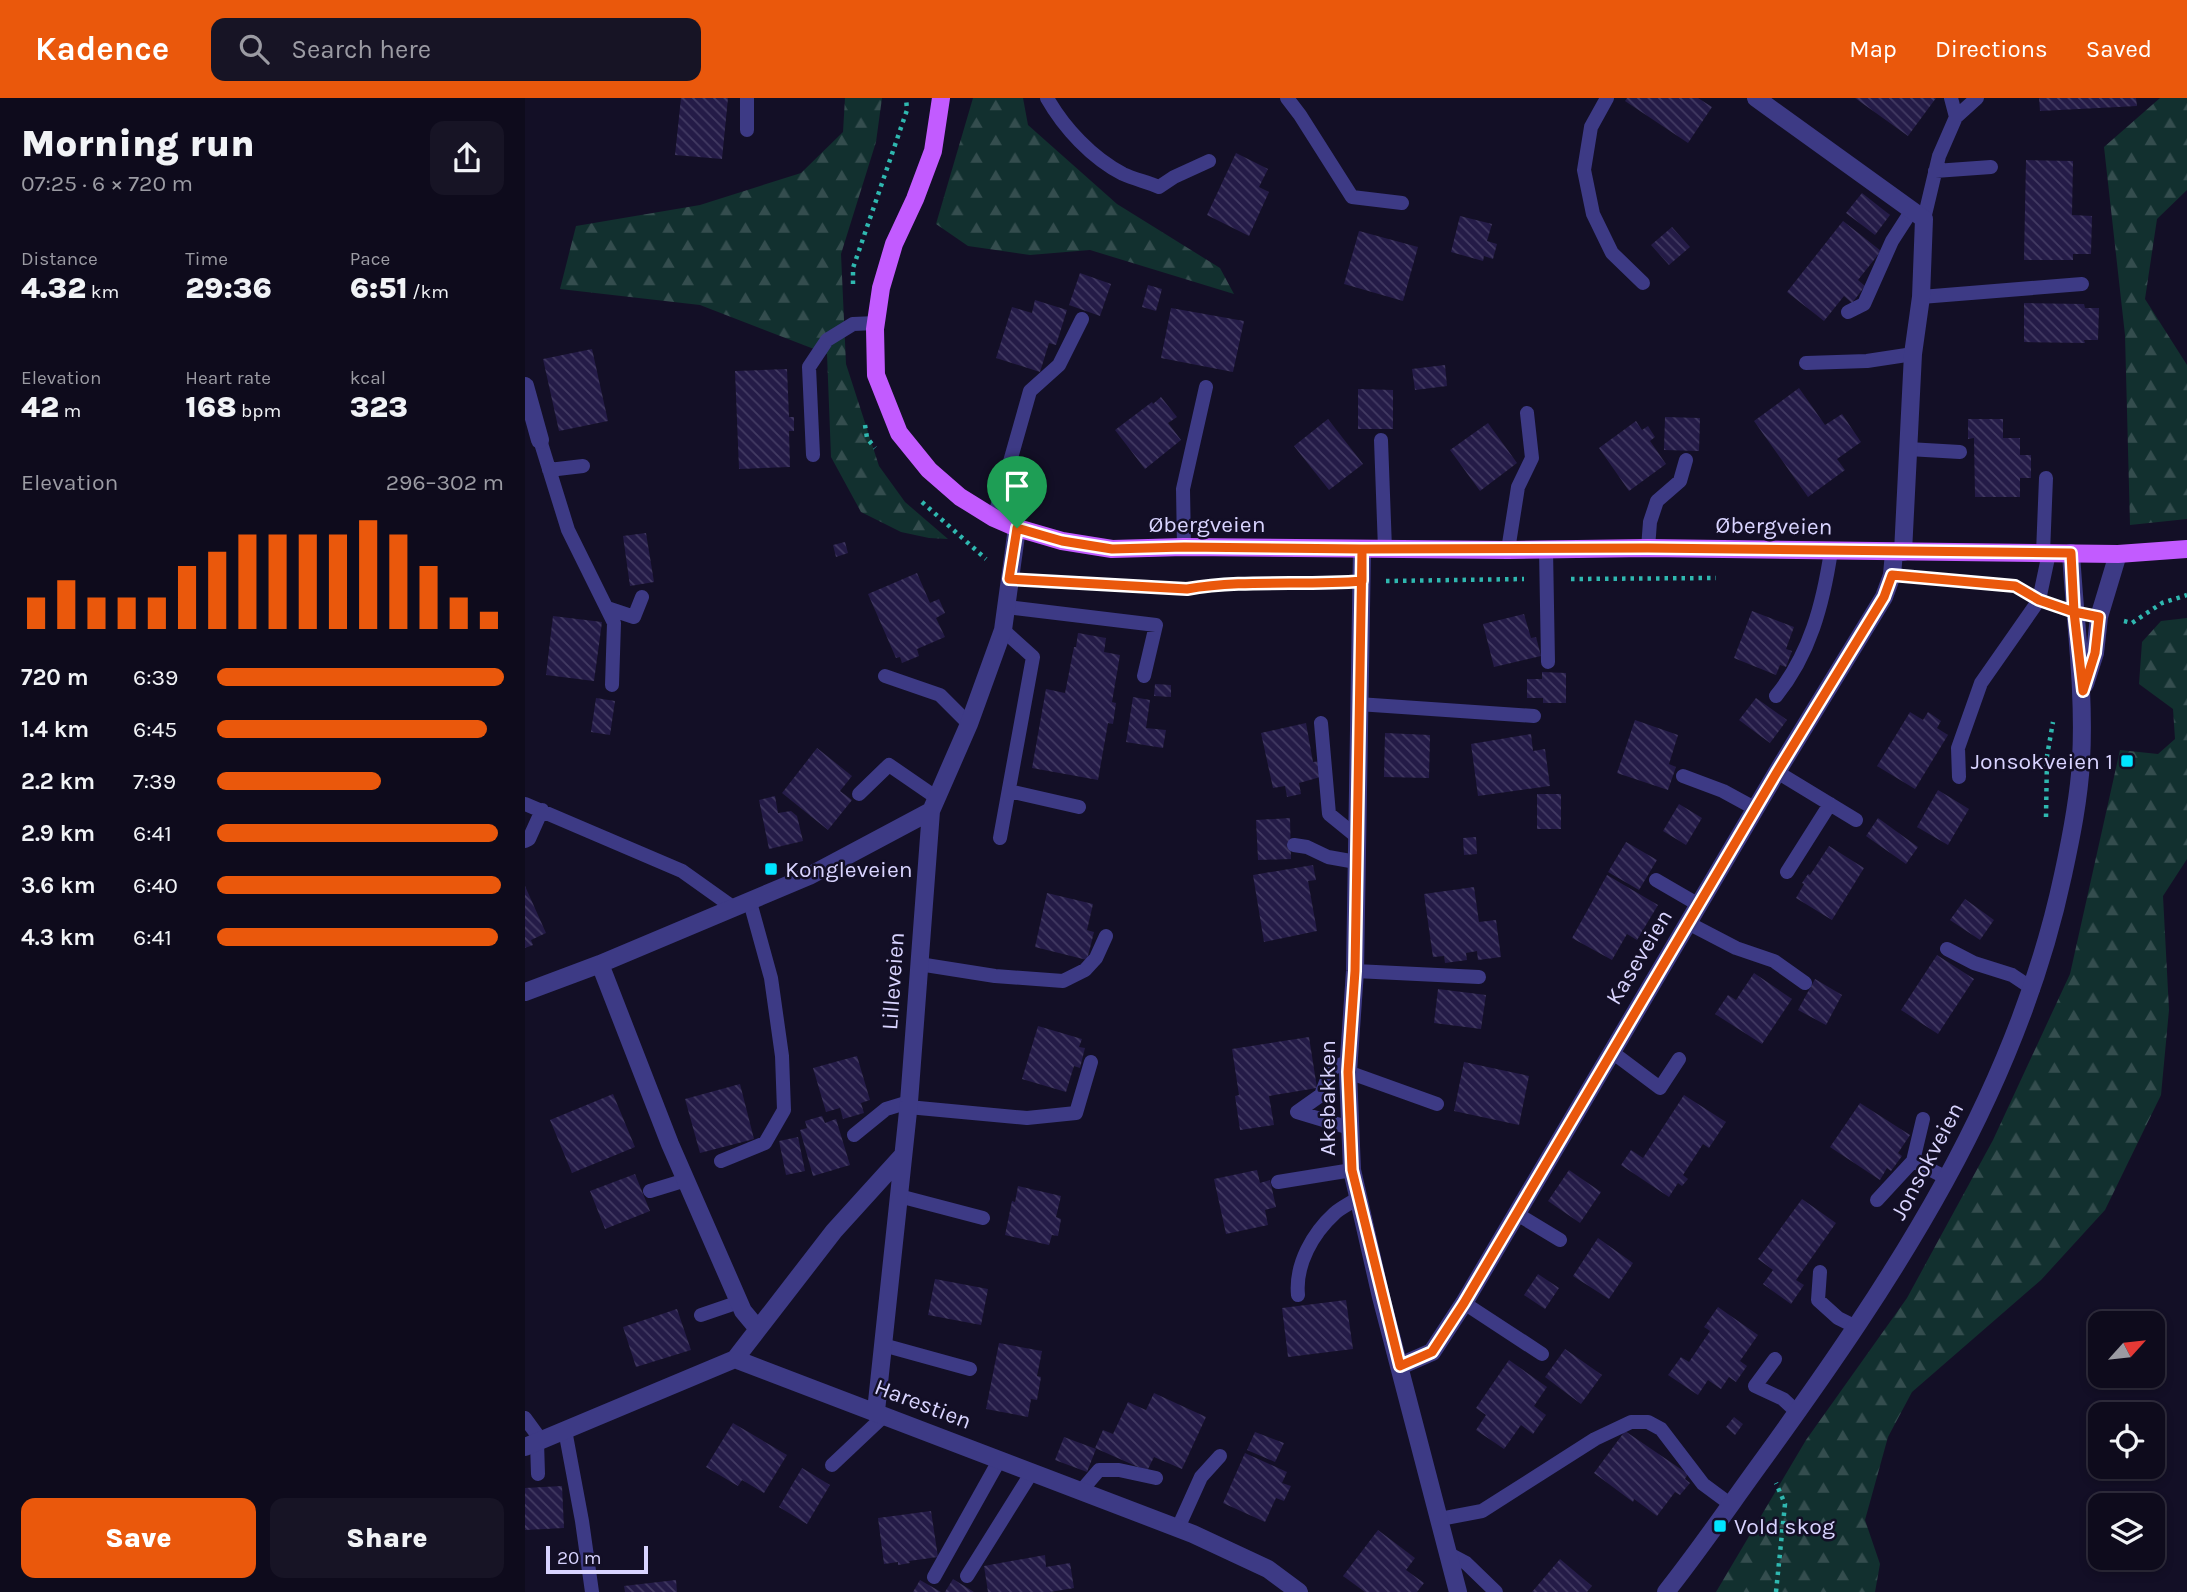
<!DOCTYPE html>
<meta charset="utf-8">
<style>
:root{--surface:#0e0b1c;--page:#171425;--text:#f1f3f6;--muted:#9b9ba3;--line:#2e2b3b;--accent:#ea580c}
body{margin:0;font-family:Karla,sans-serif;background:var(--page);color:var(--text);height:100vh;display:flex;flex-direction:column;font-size:26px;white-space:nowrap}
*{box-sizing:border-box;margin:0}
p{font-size:23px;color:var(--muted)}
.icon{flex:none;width:38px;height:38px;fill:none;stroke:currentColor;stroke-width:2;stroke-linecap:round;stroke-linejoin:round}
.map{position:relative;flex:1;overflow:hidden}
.details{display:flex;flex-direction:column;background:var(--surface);width:525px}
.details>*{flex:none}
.needle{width:46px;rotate:63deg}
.buttons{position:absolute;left:1563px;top:1213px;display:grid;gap:14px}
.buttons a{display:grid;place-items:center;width:77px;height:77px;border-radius:14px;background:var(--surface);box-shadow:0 4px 10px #0003,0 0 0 2px var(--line);font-size:35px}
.scale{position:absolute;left:21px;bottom:18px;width:102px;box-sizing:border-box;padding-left:7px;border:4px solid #d9d4ff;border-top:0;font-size:19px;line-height:24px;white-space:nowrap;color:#d9d4ff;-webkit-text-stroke:5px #130f26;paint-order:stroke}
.pin{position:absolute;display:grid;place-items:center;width:60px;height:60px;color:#fff;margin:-72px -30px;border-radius:50% 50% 50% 0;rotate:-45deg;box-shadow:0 0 7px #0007}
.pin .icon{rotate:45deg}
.round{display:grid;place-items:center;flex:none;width:74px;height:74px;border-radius:14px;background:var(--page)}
.overview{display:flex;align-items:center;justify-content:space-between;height:119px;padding:0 21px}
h1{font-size:38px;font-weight:800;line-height:52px}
.metrics{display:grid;grid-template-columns:repeat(3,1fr);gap:10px;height:119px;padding:7px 21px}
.metrics div{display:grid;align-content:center}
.metrics b{font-size:30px;font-weight:800}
.metrics small{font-size:19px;font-weight:400}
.metrics p{font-size:19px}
.chart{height:196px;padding:14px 21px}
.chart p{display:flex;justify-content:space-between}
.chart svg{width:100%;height:126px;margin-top:7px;stroke:var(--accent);stroke-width:6}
.primary-button{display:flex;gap:14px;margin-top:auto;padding:14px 21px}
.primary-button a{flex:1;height:80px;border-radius:14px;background:var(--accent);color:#fff;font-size:28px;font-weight:800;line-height:80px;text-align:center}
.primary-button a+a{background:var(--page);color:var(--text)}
ul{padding:0 21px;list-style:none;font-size:23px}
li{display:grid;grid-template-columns:112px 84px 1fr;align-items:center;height:52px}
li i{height:18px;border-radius:9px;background:var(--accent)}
header{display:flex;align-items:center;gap:42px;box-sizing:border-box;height:98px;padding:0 35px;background:var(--accent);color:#fff}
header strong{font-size:33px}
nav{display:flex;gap:38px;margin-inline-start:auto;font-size:24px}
.search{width:490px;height:63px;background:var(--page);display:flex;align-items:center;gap:18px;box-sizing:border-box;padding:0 24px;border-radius:14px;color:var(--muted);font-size:26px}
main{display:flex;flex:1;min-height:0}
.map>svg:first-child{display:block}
</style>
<header>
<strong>Kadence</strong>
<div class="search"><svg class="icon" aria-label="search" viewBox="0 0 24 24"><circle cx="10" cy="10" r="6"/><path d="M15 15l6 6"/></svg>Search here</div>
<nav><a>Map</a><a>Directions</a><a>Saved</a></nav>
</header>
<main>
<section class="details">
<div class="overview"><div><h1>Morning run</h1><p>07:25 · 6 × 720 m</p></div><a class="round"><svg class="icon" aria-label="share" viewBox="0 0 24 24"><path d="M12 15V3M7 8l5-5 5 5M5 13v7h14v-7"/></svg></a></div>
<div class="metrics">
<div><p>Distance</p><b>4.32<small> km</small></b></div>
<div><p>Time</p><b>29:36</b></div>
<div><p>Pace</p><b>6:51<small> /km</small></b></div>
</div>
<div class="metrics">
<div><p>Elevation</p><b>42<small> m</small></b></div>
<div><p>Heart rate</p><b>168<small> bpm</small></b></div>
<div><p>kcal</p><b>323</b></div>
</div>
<div class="chart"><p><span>Elevation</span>296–302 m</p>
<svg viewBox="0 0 160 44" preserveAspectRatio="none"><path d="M5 44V33M15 44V27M25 44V33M35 44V33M45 44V33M55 44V22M65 44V17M75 44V11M85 44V11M95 44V11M105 44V11M115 44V6M125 44V11M135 44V22M145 44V33M155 44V38"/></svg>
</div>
<ul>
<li><b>720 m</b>6:39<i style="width:100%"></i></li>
<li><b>1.4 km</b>6:45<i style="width:94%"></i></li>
<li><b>2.2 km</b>7:39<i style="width:57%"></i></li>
<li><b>2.9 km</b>6:41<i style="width:98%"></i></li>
<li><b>3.6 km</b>6:40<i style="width:99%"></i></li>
<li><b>4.3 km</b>6:41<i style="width:98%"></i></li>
</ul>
<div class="primary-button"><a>Save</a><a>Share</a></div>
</section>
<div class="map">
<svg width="1662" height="1494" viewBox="0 0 1662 1494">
<defs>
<pattern id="forest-firs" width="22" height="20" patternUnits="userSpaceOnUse" patternTransform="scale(1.75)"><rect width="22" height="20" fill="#12302f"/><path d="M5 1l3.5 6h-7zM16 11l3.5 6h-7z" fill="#344d4e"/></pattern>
<pattern id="building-back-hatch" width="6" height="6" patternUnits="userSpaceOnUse" patternTransform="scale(1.75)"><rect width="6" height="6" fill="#241b47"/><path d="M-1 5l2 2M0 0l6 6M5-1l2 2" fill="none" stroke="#433b63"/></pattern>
</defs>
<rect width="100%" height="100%" fill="#130f26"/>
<path fill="url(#forest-firs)" d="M320 0H357L351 44 316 156 321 266 354 368 380 404 423 441 404 440 376 434 336 414 306 359 302 256 175 207 35 191 51 128 175 107 276 75 318 34Z
M448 0H498L503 27 592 106 695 170 709 196 565 152 505 157 443 148 411 126Z
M1635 0H1662V92L1632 121 1620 201 1662 267V421L1605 427 1600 237 1579 49Z
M1662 520V761L1638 798 1644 912 1636 997 1580 1112 1516 1182 1387 1294 1363 1339 1340 1422 1355 1466 1350 1494H1191L1281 1342 1382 1200 1468 1042 1545 876 1595 652 1633 656 1650 641 1648 611 1614 586 1617 544 1636 523Z"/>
<path fill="url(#building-back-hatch)" d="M156 0H203L197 61 150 57Z
M1102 0H1173L1187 9 1163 45 1100 3Z
M1330 0H1411L1383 38Z
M1514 0H1611L1612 8 1515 13Z
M711 55 743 71 734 89 744 94 724 138 682 117Z
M1501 62 1548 63 1547 117 1567 118 1566 156H1548V162H1499Z
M1337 95 1365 117 1350 137 1321 115Z
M935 118 967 126 962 143 972 146 968 161 959 158 958 163 926 154Z
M1318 123 1356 153 1333 182 1340 188 1327 205 1319 198 1299 223 1262 194Z
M1147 129 1165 149 1144 167 1126 147Z
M834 133 893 149 878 203 819 186Z
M555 175 586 186 575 218 544 207Z
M623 187 637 191 631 213 617 209Z
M510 202 542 212 531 247 524 245 515 274 471 260 487 209 507 215Z
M1499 205 1559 206 1560 210H1574L1573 242H1559L1560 245 1499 244Z
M646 210 719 223 708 274 636 260Z
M67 251 83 323 34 333 18 261Z
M920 267 922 288 890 292 887 271Z
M262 271 264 319H269V333H264L265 369 214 371 210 273Z
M1274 290 1300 327 1317 316 1336 344 1312 361 1320 372 1283 399 1229 323Z
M833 291 868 292V331H833Z
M636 299 652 319 643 325 656 342 620 371 590 332 627 304 628 306Z
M1140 319 1175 320 1174 353 1139 352Z
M803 321 838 366 804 392 769 348Z
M1443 321H1478V340H1495V357H1506V380H1495V399H1450L1449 340 1443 341Z
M1111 323 1117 332 1123 328 1130 339 1125 343 1141 366 1104 393 1074 350Z
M963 325 992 365 955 393 925 352Z
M121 435 129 484 105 488 98 438Z
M320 444 323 455 311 459 308 447Z
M392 475 405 505 414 501 420 515 411 520 420 539 392 551 394 558 377 565 375 559 371 560 343 496Z
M1227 513 1269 529 1261 551 1267 553 1261 569 1255 567 1251 577 1209 560Z
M999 516 1006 540 1011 539 1016 558 969 569 958 526Z
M28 518 77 524 69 583 21 577Z
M553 535 581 540 579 554 595 557 587 604 591 605 588 626 583 625 573 682 507 670 521 591 540 595 549 549H551Z
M1017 574 1041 575V605H1018V600H1002V581H1017Z
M630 586 646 587V599L629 598Z
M608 599 625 602 621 630 641 632 638 650 601 644Z
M71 600 90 603 85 637 66 634Z
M1231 600 1262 622 1245 645 1214 622Z
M1385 614 1398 622 1403 614 1416 623 1412 630 1423 637 1390 691 1352 668Z
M1110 622 1153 637 1144 666 1151 669 1143 692 1092 675Z
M781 625 788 664 796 663 799 678 774 685 776 696 762 699 760 688 748 690 736 635Z
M860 635 905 637 904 680 859 679Z
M1006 636 1008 653 1020 651 1025 688 953 698 946 646Z
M292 650 327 678 315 693 327 702 303 732 257 695Z
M1413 692 1444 711 1423 747 1392 729Z
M1012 696H1036V731H1012Z
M250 698 253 715 266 713 272 718 278 743 244 751 234 702Z
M1154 706 1177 720 1161 747 1138 733Z
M765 720 766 761 733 762 731 722Z
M1353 720 1393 749 1381 766 1341 738Z
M951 739 952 756 939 757 938 740Z
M1101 744 1132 762 1114 792 1083 774Z
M1304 748 1339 770 1307 822 1271 800 1279 786 1277 785 1283 776 1285 777Z
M788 767 791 782 783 783 792 833 739 844 728 777Z
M1082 777 1133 807 1112 842 1102 836 1087 862 1047 840Z
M0 788 21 835 6 842 8 847 0 850Z
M949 789 954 824 971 822 976 859 953 862 952 853 941 855 942 862 920 865 919 858 908 859 899 796Z
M522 795 568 806 562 832 569 834 562 862 510 849Z
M1440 801 1469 822 1455 842 1425 822Z
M1412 857 1449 881 1413 936 1376 912Z
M1229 875 1267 901 1237 946 1190 916 1203 897 1211 902Z
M1290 881 1317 897 1301 927 1273 912Z
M913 891 961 897 956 931 909 925Z
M513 928 557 941 554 949 560 950 555 970 549 968 541 994 497 981Z
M784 939 792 990 744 998 749 1027 715 1032 710 998 714 997 707 951Z
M332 958 345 1002 336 1005 339 1015 318 1021 315 1010 301 1014 288 970Z
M939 964 1004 978 994 1027 929 1013Z
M215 986 229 1041 175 1055 160 1001Z
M88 996 110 1049 47 1075 25 1022Z
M1159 997 1201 1024 1184 1050 1178 1046 1158 1077 1163 1081 1157 1088 1153 1085 1144 1099 1096 1067 1106 1052 1118 1060Z
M1335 1005 1385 1037 1373 1055 1377 1058 1366 1073 1362 1070 1355 1082 1305 1049Z
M297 1018 300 1025 311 1021 325 1067 288 1078 275 1032 282 1030 280 1023Z
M273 1039 280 1073 261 1077 254 1043Z
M732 1072 735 1085 745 1082 751 1109 740 1112 743 1127 701 1136 689 1081Z
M1044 1072 1076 1094 1055 1125 1023 1103Z
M110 1076 125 1113 80 1131 65 1093Z
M493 1088 536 1098 531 1119 536 1121 533 1138 527 1137 524 1147 480 1137 487 1103 490 1104Z
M1277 1101 1311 1125 1271 1182 1279 1187 1266 1206 1238 1186 1248 1172 1233 1161Z
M1073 1140 1108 1165 1084 1201 1048 1178Z
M1013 1176 1034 1190 1020 1211 999 1197Z
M410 1181 463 1191 456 1227 403 1217Z
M821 1202 828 1251 763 1259 757 1210Z
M1193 1209 1233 1237 1215 1263 1222 1268 1211 1284 1204 1279 1196 1291 1183 1282 1173 1297 1143 1277 1156 1259 1164 1264 1185 1233 1179 1229Z
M152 1211 166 1252 111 1269 98 1229Z
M474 1245 517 1253 512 1278 516 1279 512 1302 506 1301 503 1319 461 1311Z
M1040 1251 1077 1277 1056 1306 1020 1279Z
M984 1262 1022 1289 1009 1308 1021 1317 1008 1336 996 1327 979 1351 951 1332 961 1317 951 1310Z
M629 1295 681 1319 657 1371 629 1359 622 1373 570 1350 578 1332 588 1336 603 1304 621 1312Z
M1209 1319 1218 1326 1210 1337 1201 1329Z
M208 1325 262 1357 239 1395 217 1382 213 1388 181 1369Z
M1100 1333 1163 1376 1160 1381 1165 1385 1155 1397 1150 1394 1132 1418 1109 1401 1108 1404 1069 1375Z
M730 1334 759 1345 750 1364 722 1352Z
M539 1339 571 1351 562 1374 530 1362Z
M720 1355 762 1374 757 1385 766 1388 759 1403 751 1400 740 1424 698 1405Z
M277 1370 305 1387 282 1426 254 1409Z
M37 1388 39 1430 0 1432V1390Z
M406 1413 413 1459 384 1463 385 1465 373 1467V1464L359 1466 353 1420Z
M853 1432 890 1460 881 1472 899 1485 892 1494H840L818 1478Z
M520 1457 521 1469 545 1465 549 1490 525 1494H463L459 1468Z
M1035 1461 1067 1488 1062 1494H1007Z
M428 1481 449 1494H420Z
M151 1482 152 1494H100L99 1488Z
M395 1482 416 1494H388Z"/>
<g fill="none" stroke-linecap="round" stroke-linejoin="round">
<path stroke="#2fb8b0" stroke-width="4.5" stroke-dasharray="3.5 5" stroke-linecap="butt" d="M328 186V170L382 12 381 0
M340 327 342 340 350 350
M397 404 461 461
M1046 481 1191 480
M511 483 662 491 691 486 813 485
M861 483 999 481
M1427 483 1492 489
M1599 523 1607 525 1637 505 1662 497
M1521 719 1522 658 1528 624
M1251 1494 1260 1406 1251 1385"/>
<path stroke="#3d3a85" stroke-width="14" d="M222 0V32
M522 0C539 30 567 60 598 76 609 81 622 84 634 89L649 79 684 63
M762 0 775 17 827 99 877 105
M1082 0 1066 29 1059 72 1068 116 1087 155 1118 185
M1426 0 1431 19
M1410 73 1466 69
M1399 121 1414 58 1431 19 1452 0
M1396 199 1557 186
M1323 214 1339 206 1367 143 1387 112
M1281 265 1342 263 1388 256
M15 342 43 432 89 525 87 587
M856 342 860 451
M1383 351 1435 354
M288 357 284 269 302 242 328 226 351 225
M24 372 58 368
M469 420 505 293 534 267 557 221
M659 449 658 391 681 289
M1123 450 1125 424 1132 403 1155 383 1161 362
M1021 451 1023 564
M983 452 993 389 1007 360 1002 315
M1518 455 1521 380
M482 509 631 527 619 578
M82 510 109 519 117 499
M360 578 415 597 444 626
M1251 598C1285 556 1298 506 1306 453
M833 606 1009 618
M796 625 804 716 831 738
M1252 674 1331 722
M1158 678 1198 693 1231 711
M1434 679 1433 650 1456 585 1514 502 1524 455
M484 693 554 709
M334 696 364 667 412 700
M0 706 157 773 209 810
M475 740 508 559 478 532
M0 743 4 741 17 712
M769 747 782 749 803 759 831 764
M1262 774 1305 706
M1131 782 1174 807
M1163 825 1211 850 1249 863 1280 885
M1422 851 1449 865 1487 877 1508 891
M394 866 470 878 538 883 560 872 571 860 581 838
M830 873 954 879
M1087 954 1135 990 1154 961
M823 974 912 1006
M383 1009 502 1020 551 1015 566 964
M772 1014 796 997 806 971 824 963
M772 1014 825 1030
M329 1037 361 1011 384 1004
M196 1063 240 1045 259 1012 257 958 246 880 225 804
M1388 1063 1398 1021
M753 1084 827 1072
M125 1093 161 1082
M374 1098 458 1120
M1352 1102 1388 1063 1422 1080
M992 1116 1035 1142
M1295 1174 1293 1202 1313 1220 1331 1229
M773 1197C770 1166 788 1135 810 1115 817 1109 826 1105 833 1100
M939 1205 1017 1256
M176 1217 214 1204
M358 1247 445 1271
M1250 1261 1230 1288 1258 1301 1272 1314
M0 1320 16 1342
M40 1332 57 1423 67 1494
M12 1344 13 1376
M307 1367 360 1317
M556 1393 574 1372H594L631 1380
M915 1421 957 1413 1070 1341 1106 1324H1123L1136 1331 1178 1386 1205 1406
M653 1430 676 1379 695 1358
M924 1456 941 1465 971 1494
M442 1478 507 1374
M409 1479 475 1361"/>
<path stroke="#3d3a85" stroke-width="18" d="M1231 0 1399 121 1396 199 1388 256 1378 454
M0 288 15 342
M837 451 830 873 823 974 827 1072 856 1199 933 1494
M1560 586 1570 555 1574 519 1593 456
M75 866 145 1046 218 1213 233 1231
M0 894 75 866 284 778 406 713 444 626 478 532 492 430
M210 1261 309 1133 378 1057
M875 1268 907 1254 939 1205 1252 674 1359 499 1367 477 1369 454
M351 1313 384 1004 406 713
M0 1349 210 1261 668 1436 743 1471 774 1494
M1141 1494C1176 1450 1207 1404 1240 1359 1370 1179 1491 997 1538 777 1546 740 1554 701 1556 663 1560 593 1550 524 1546 455"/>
<path stroke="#c25bff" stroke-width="18" d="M416 0 408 53 390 101 369 146 356 190 350 231 351 277 374 335 404 372 435 399 469 420 492 430 537 443 587 451 659 449 983 452 1123 450 1593 456 1662 451"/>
</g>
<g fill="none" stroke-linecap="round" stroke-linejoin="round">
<defs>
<path id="route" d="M492 430 537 443 587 451 659 449 837 451 830 873 823 974 827 1072 875 1268 907 1254 939 1205 1252 674 1359 499 1367 477 1490 488 1514 502 1549 514 1558 593 1570 555 1574 519 1549 514 1546 455 1123 450 837 451V483C779 488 720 481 662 491L484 481 492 430"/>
</defs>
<use href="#route" stroke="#fff" stroke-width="14"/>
<use href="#route" stroke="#ea580c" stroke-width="9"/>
</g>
<g fill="#00e5ff" stroke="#130f26" stroke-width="2.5">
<rect x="1595" y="656" width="14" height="14" rx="3.5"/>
<rect x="239" y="764" width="14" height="14" rx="3.5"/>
<rect x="1188" y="1421" width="14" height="14" rx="3.5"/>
</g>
<g text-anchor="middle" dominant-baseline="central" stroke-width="5" stroke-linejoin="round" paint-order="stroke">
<g font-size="23" fill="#d9d4ff" stroke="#130f26">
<text x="682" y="426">Øbergveien</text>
<text transform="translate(1249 428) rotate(1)">Øbergveien</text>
<text transform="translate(1114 859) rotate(-59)">Kaseveien</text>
<text transform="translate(368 883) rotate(-86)">Lilleveien</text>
<text transform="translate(802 1000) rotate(-90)">Akebakken</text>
<text transform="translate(1402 1063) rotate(-62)">Jonsokveien</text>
<text transform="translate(398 1306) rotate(21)">Harestien</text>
</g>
<g font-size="23" fill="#d9d4ff" stroke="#130f26" text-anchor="start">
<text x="1588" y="663" text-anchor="end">Jonsokveien 1</text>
<text x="260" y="771">Kongleveien</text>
<text x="1209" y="1428">Vold skog</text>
</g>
</g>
</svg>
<div class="buttons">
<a><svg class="needle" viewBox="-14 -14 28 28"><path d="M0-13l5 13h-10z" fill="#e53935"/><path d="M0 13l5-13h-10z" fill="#9b9ba3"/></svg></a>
<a><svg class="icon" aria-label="locate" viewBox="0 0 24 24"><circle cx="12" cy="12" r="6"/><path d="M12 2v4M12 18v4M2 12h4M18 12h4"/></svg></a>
<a><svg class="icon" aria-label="layers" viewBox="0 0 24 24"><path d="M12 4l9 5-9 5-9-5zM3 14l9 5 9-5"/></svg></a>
</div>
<div class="scale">20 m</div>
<div class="pin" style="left:492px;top:430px;background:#1e9e55"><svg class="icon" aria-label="arrive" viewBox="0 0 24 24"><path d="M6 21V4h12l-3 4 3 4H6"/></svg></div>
</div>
</main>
